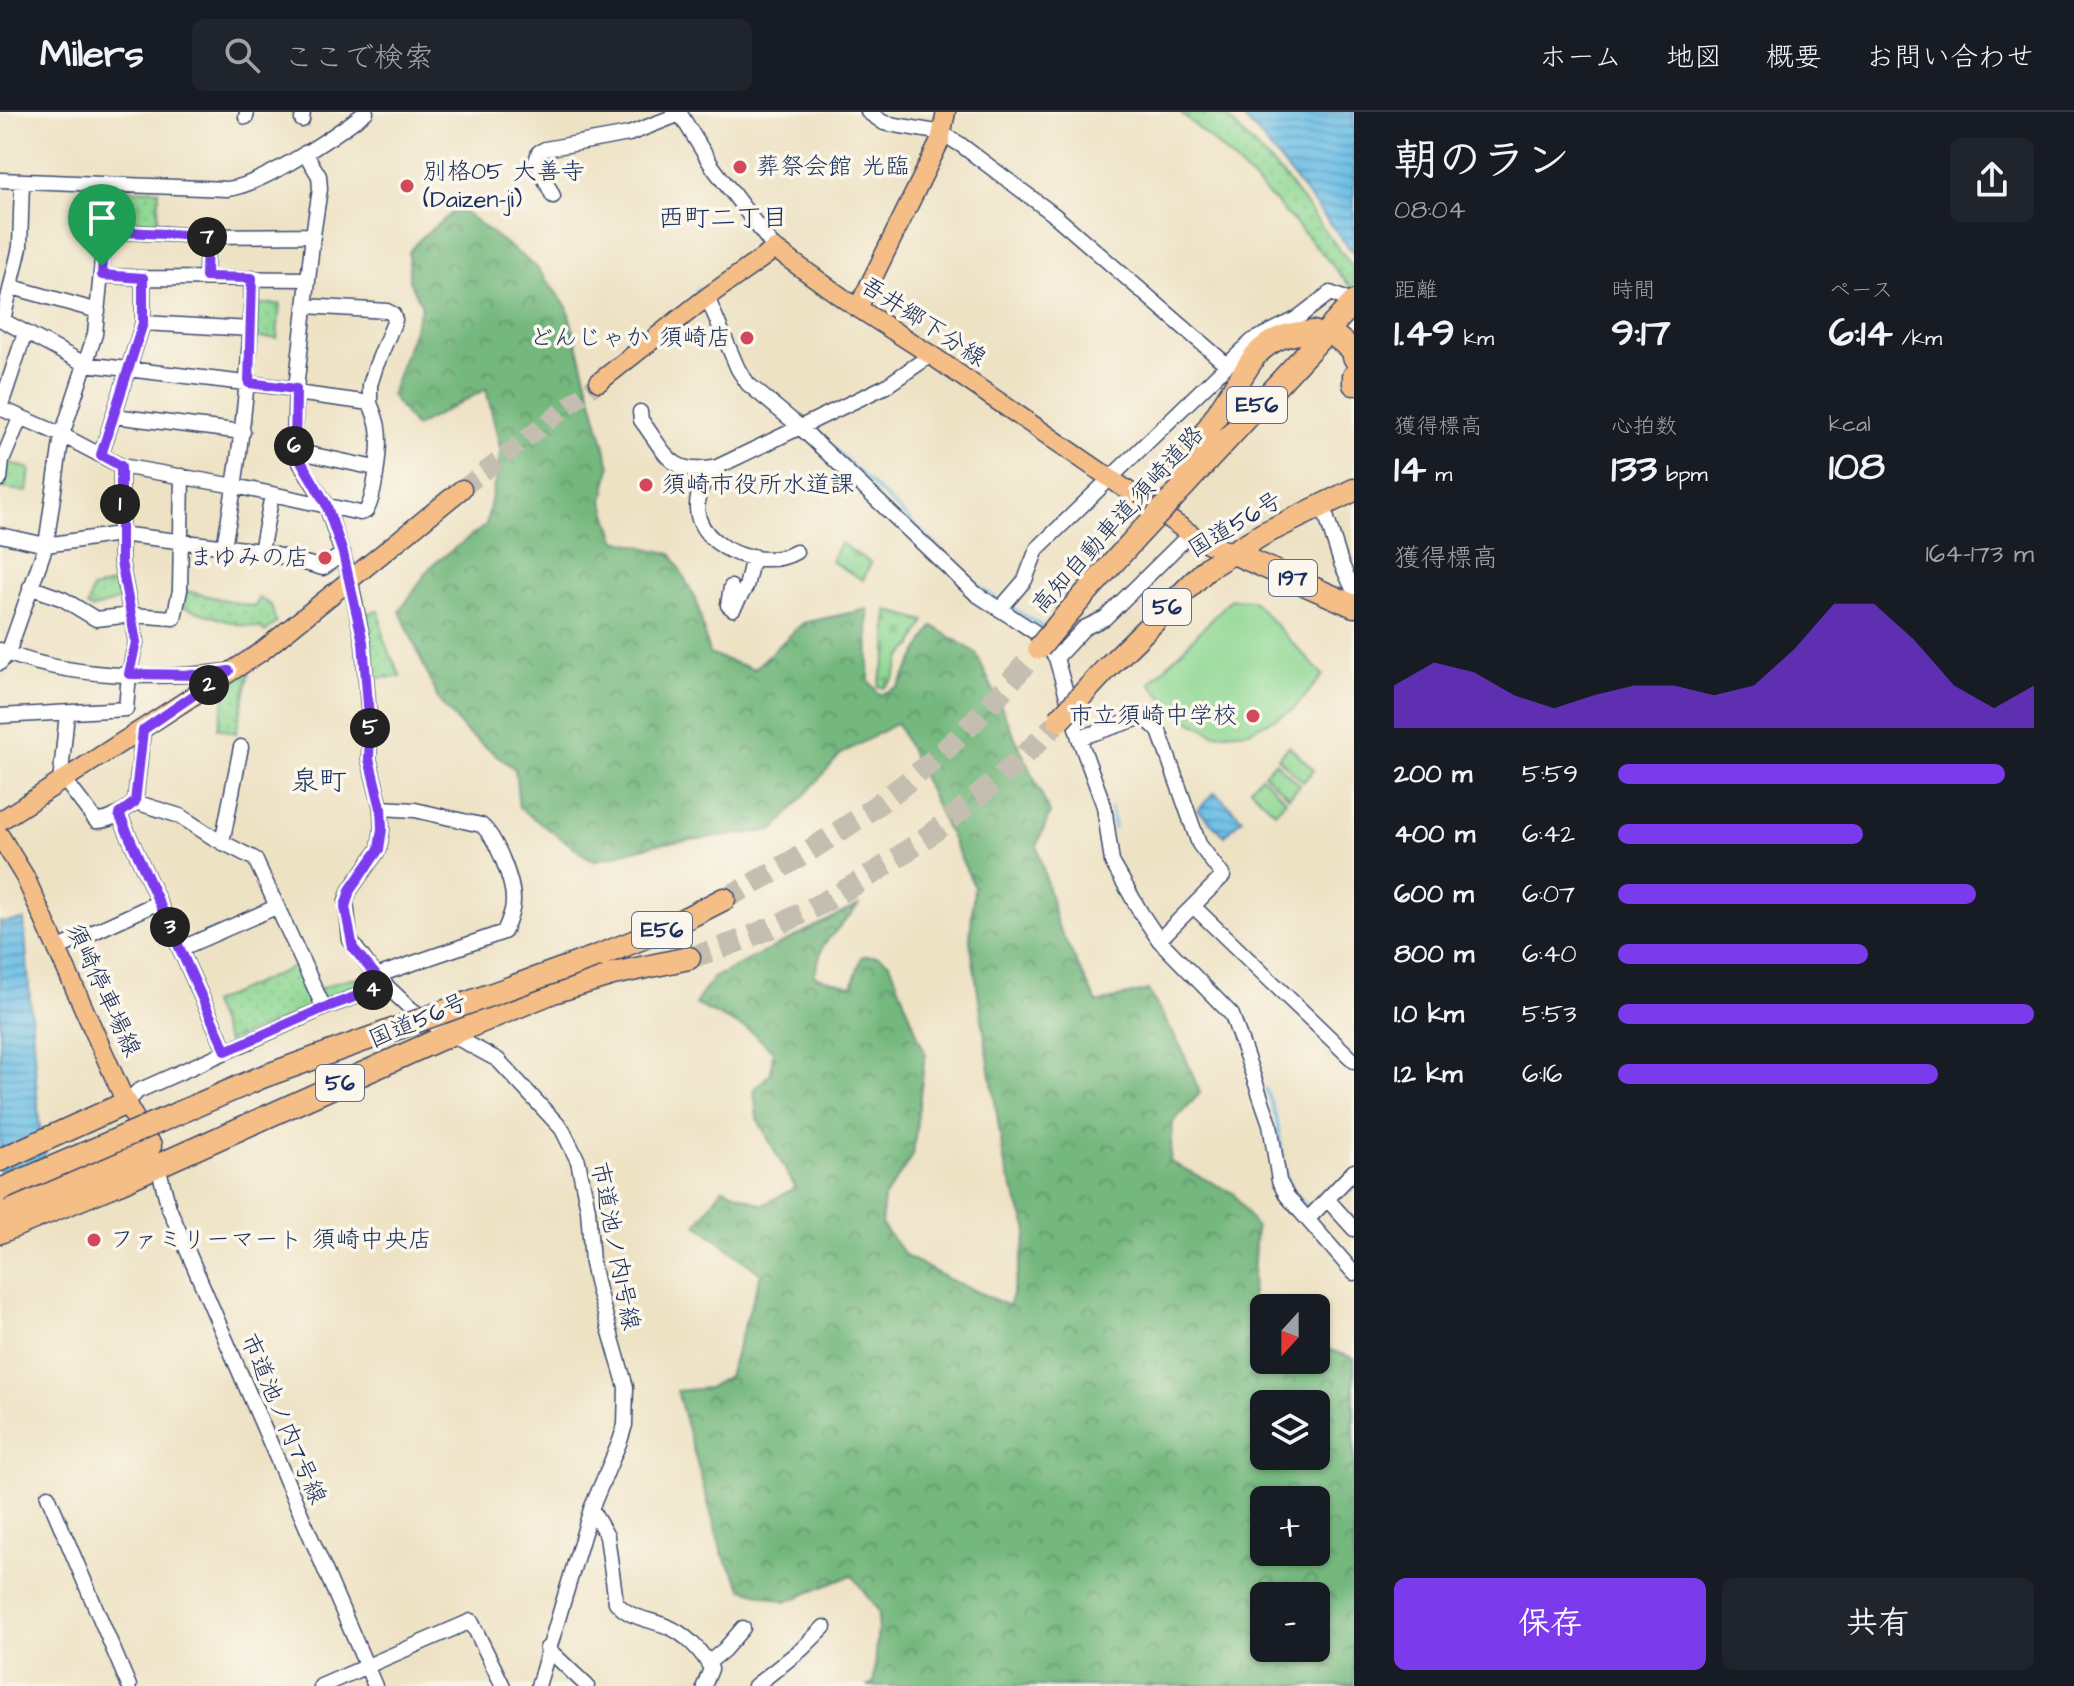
<!DOCTYPE html>
<html lang="ja">
<meta charset="utf-8">
<style>
:root{--surface:#171b24;--page:#20242c;--text:#f1f3f6;--muted:#9ea1a6;--line:#363941;--accent:#7c3aed}
body{margin:0;font-family:"Architects Daughter","Klee One",sans-serif;background:var(--page);color:var(--text);height:100vh;display:flex;flex-direction:column;font-size:30px;white-space:nowrap}
*{box-sizing:border-box;margin:0}
p{font-size:26px;color:var(--muted)}
.icon{flex:none;width:44px;height:44px;fill:none;stroke:currentColor;stroke-width:2;stroke-linecap:round;stroke-linejoin:round}
.map{position:relative;flex:1;overflow:hidden}
.side{display:flex;flex-direction:column;background:var(--surface);width:720px}
.side>*{flex:none}
.needle{width:52px;rotate:201deg}
.fabs{position:absolute;left:1250px;top:1182px;display:grid;gap:16px}
.fabs a{display:grid;place-items:center;width:80px;height:80px;border-radius:12px;background:var(--surface);box-shadow:0 2px 6px #0004;font-size:40px}
.pin{position:absolute;display:grid;place-items:center;width:68px;height:68px;color:#fff;margin:-82px -34px;border-radius:50% 50% 50% 0;rotate:-45deg;box-shadow:0 0 8px #0007}
.pin .icon{rotate:45deg}
.km{position:absolute;width:40px;height:40px;margin:-20px;border-radius:50%;background:#222;color:#fff;font-size:22px;line-height:40px;text-align:center}
.round{display:grid;place-items:center;flex:none;width:84px;height:84px;border-radius:12px;background:var(--page)}
.summary{display:flex;align-items:center;justify-content:space-between;height:136px;padding:0 40px}
h1{font-size:44px;font-weight:700;line-height:60px}
.metrics{display:grid;grid-template-columns:repeat(3,1fr);gap:12px;height:136px;padding:8px 40px}
.metrics div{display:grid;align-content:center}
.metrics b{font-size:40px;font-weight:700}
.metrics small{font-size:22px;font-weight:400}
.metrics p{font-size:22px}
.chart{height:224px;padding:16px 40px}
.chart p{display:flex;justify-content:space-between}
.chart svg{width:100%;height:144px;margin-top:8px;fill:var(--accent);opacity:.7}
.cta{display:flex;gap:16px;margin-top:auto;padding:16px 40px}
.cta a{flex:1;height:92px;border-radius:12px;background:var(--accent);color:#fff;font-size:32px;font-weight:700;line-height:92px;text-align:center}
.cta a+a{background:var(--page);color:var(--text)}
ul{padding:0 40px;list-style:none;font-size:26px}
li{display:grid;grid-template-columns:128px 96px 1fr;align-items:center;height:60px}
li i{height:20px;border-radius:10px;background:var(--accent)}
header{display:flex;align-items:center;gap:48px;box-sizing:border-box;height:112px;padding:0 40px;background:var(--surface);border-bottom:2px solid var(--line)}
header strong{font-size:38px}
nav{display:flex;gap:44px;margin-inline-start:auto;font-size:28px}
.search{width:560px;height:72px;background:var(--page);display:flex;align-items:center;gap:20px;box-sizing:border-box;padding:0 28px;border-radius:12px;color:var(--muted);font-size:30px}
main{display:flex;flex:1;min-height:0}
.map>svg:first-child{display:block}
</style>
<header>
<strong>Milers</strong>
<div class="search"><svg class="icon" aria-label="search" viewBox="0 0 24 24"><circle cx="10" cy="10" r="6"/><path d="M15 15l6 6"/></svg>ここで検索</div>
<nav><a>ホーム</a><a>地図</a><a>概要</a><a>お問い合わせ</a></nav>
</header>
<main>
<div class="map">
<svg width="1354" height="1574" viewBox="0 0 1354 1574">
<defs>
<pattern id="forest-crowns" width="20" height="18" patternUnits="userSpaceOnUse" patternTransform="scale(2)"><rect width="20" height="18" fill="#74b87e"/><path d="M2 6a3 3 0 1 1 6 0M12 15a3 3 0 1 1 6 0" fill="none" stroke="#5e966a"/></pattern>
<pattern id="cemetery-stones" width="16" height="16" patternUnits="userSpaceOnUse" patternTransform="scale(2)"><rect width="16" height="16" fill="#90d894"/><path d="M2 7V4a2 2 0 0 1 4 0v3zM10 15v-3a2 2 0 0 1 4 0v3z" fill="#7cba82"/></pattern>
<pattern id="park-dots" width="8" height="8" patternUnits="userSpaceOnUse" patternTransform="scale(2)"><rect width="8" height="8" fill="#90d894"/><path d="M2 2h.1M6 6h.1" fill="none" stroke="#7cba82" stroke-width="1.8" stroke-linecap="round"/></pattern>
<pattern id="water-rules" width="6" height="5" patternUnits="userSpaceOnUse" patternTransform="scale(2)"><rect width="6" height="5" fill="#69bde5"/><path d="M0 2.5h6" fill="none" stroke="#569abd"/></pattern>
</defs>
<rect width="100%" height="100%" fill="#fbf7ec"/>
<filter id="ink" filterUnits="userSpaceOnUse"><feTurbulence type="fractalNoise" baseFrequency=".0125" numOctaves="2"/><feDisplacementMap in="SourceGraphic" scale="16" xChannelSelector="R" yChannelSelector="G"/><feConvolveMatrix kernelMatrix="1 2 1 2 8 2 1 2 1" color-interpolation-filters="sRGB"/></filter>
<filter id="wash" filterUnits="userSpaceOnUse"><feTurbulence type="fractalNoise" baseFrequency=".006" numOctaves="4" result="noise"/><feDisplacementMap in="SourceGraphic" scale="32" xChannelSelector="R" yChannelSelector="G"/><feGaussianBlur stdDeviation="1.8" result="paint"/><feColorMatrix in="noise" values="0 0 0 0 0 0 0 0 0 0 0 0 0 0 0 0 0 1.4 0 .05"/><feComposite in="paint" operator="in"/></filter>
<g filter="url(#wash)">
<rect width="100%" height="100%" fill="#eee2c4"/>
<path fill="#90d894" stroke="#568479" stroke-width="2" d="M1231 487 1252 488 1323 563 1293 598 1249 619 1214 622 1176 601 1150 571Z
M1289 634 1314 658 1303 670 1278 646Z
M1275 650 1300 673 1289 685 1264 662Z
M1261 664 1286 688 1275 700 1250 676Z"/>
<path fill="url(#forest-crowns)" stroke="#48746e" stroke-width="2" fill-rule="evenodd" d="M459 96 536 155 567 195 610 354 603 389 616 428 672 442 697 490 709 542 754 557 803 511 868 497 869 569 880 583 898 575 933 514 976 541 1050 701 1037 733 1057 812 1097 891 1148 878 1182 937 1200 981 1173 1010 1170 1050 1233 1081 1256 1115 1251 1198 1264 1211V1248H1316V1233L1354 1246V1574H868L874 1570 879 1500 852 1463 786 1490 743 1477 722 1441 677 1279 708 1276 728 1264 761 1162 697 1112 723 1076 763 1093 795 1076 757 1006 754 977 771 961 773 939 752 920 695 892 713 866 860 792 823 833 814 864 852 874 862 844H878L890 851 925 942 913 1043 884 1086 881 1112 906 1144 946 1166 1009 1194 1028 1118 1005 1054 970 829 974 774 897 611 840 643 774 718 657 732 593 749 519 696 515 657 467 621 439 589 400 499 431 454 486 413 501 339 486 277 415 315 391 283 422 194 409 169V140L424 123ZM1264 1292H1316V1344H1264ZM1264 1388H1316V1440H1264ZM1264 1484H1316V1536H1264Z"/>
<path fill="url(#cemetery-stones)" stroke="#568479" stroke-width="2" d="M840 431 871 451 863 468 831 449Z
M887 498 925 509 913 533 901 546 894 566 884 576 878 574 887 543Z"/>
<path fill="url(#park-dots)" stroke="#568479" stroke-width="2" d="M1180 0 1223 1 1286 67 1354 157V179C1301 114 1243 55 1180 0Z
M111 77 159 78 158 110H167V118L111 117Z
M256 192H280L277 226H255Z
M7 350 30 357 27 380 3 376Z
M121 469 125 487 91 497 87 495 92 477Z
M186 479 255 495 259 486 271 493 276 511 265 520 261 516 240 513 183 495Z
M379 499 384 529 401 565 375 566 363 502Z
M251 553 236 621 218 616 228 574Z
M298 853 310 881C328 875 357 856 371 872L227 930 211 891Z"/>
<path fill="url(#water-rules)" stroke="#4276a2" stroke-width="2" d="M1237 0H1354V142L1257 20Z
M1215 680 1242 706 1225 724 1198 698Z
M0 808 1 811 24 808 39 1008 50 1072 0 1096Z"/>
<g fill="none" stroke-linecap="round" stroke-linejoin="round">
<path stroke="#69bde5" stroke-width="3" d="M699 183 696 179 699 177
M821 324 981 476 1000 489
M1009 494 1043 515
M1065 554 1073 578
M1111 696 1114 716
M1203 863 1238 899 1260 961
M1266 977 1277 1008 1286 1065 1292 1078 1309 1096"/>
</g>
</g>
<g filter="url(#ink)">
<g fill="none" stroke-linecap="round" stroke-linejoin="round">
<path stroke="#c4beb0" stroke-width="18" stroke-dasharray="18 9" stroke-linecap="butt" d="M462 377 599 270"/>
<path stroke="#c4beb0" stroke-width="22" stroke-dasharray="22 11" stroke-linecap="butt" d="M724 787C800 747 872 702 937 645 971 615 1000 581 1030 547
M689 846C832 803 951 718 1055 613"/>
<defs>
<path id="minor" d="M679 0 712 54 775 137
M868 0 884 11 942 21 961 33 1053 102 1227 253
M246 5 247 0
M302 8 303 0
M305 41 319 64 320 77 313 123 296 277 294 331 299 349 326 392 350 466 363 530 370 618 369 647 381 696 382 717 379 737 350 778 346 789 350 828 376 864 411 897 437 915 498 948 562 1017 578 1049 588 1097 592 1151 598 1178 626 1275 625 1313 620 1329 591 1397 538 1574
M0 68 227 77C261 74 337 22 366 0
M553 84 536 49 539 40 545 37 629 22 680 2
M105 119 207 124 206 165
M207 124 313 123
M102 163 143 166 308 167
M12 175 98 199
M707 185 738 257 748 272 800 315 976 482 1041 524 1056 546 1079 626 1104 694 1112 750 1141 801 1159 828 1232 903 1270 1012 1279 1069 1287 1084 1354 1161
M306 194 387 199 393 202 395 208 376 254 370 273V291
M0 207 85 252 296 277
M3 208 20 135 22 70
M143 211 251 217
M0 296 62 323 121 354 235 374 360 401 366 399C375 386 381 333 378 316 377 307 373 299 370 291L296 281
M0 296 25 221
M640 300 641 308C666 341 670 365 717 355L886 274 931 243
M114 304 243 320
M295 339 375 356
M101 343 143 211V166
M716 356C657 416 750 466 796 440
M0 367 2 349 20 306
M1323 394 1341 451 1354 479
M0 423 46 433 119 422 261 439 323 456 343 441
M224 434C241 343 251 258 252 166
M261 439 272 383
M30 475 63 487 96 507 132 503 174 506 180 478 182 364
M731 475 728 493 733 497 746 475 753 444
M1000 497 1025 468 1037 437 1252 229 1296 207 1330 181 1343 186
M0 538C63 566 160 568 228 559
M1056 546 1084 516 1105 506 1190 422
M0 551 8 541 46 433 62 323 95 222 105 119V73
M0 604 126 597 129 562 136 530 121 450V354
M1079 626 1137 607 1142 603 1159 619 1199 732 1223 764 1159 828
M68 667 70 675 96 709C110 710 124 699 135 690L180 704 214 726 255 747 324 896
M60 671 67 601
M135 690 143 618
M119 702 226 939
M222 731 241 635
M1193 794 1354 949
M57 837 159 790
M180 837 276 795
M376 864 504 820C508 811 513 800 513 790 514 771 496 724 481 713L415 698 381 696
M126 991 138 979 324 896 385 874
M158 1054 169 1096 375 1574
M1327 1087 1354 1117
M1308 1107 1354 1059
M48 1384 129 1574
M591 1397 607 1424 616 1490C628 1506 649 1507 666 1514 685 1521 703 1540 711 1557L704 1574
M547 1536 587 1574
M708 1551 724 1538 743 1516
M321 1574 471 1509 503 1574
M755 1574 802 1537 824 1515"/>
<path id="major" d="M858 196 940 29 946 0
M599 270 707 185 775 137 847 189 931 243 1201 429 1231 440
M0 709 261 540 462 377
M0 724 25 765 126 991 148 1029"/>
<path id="highway" d="M1336 225 1353 238 1354 245
M1354 264V272
M1182 357 1254 245C1271 226 1288 221 1313 220
M1171 388 1354 190
M1231 440 1354 494
M1068 501 1139 422
M1108 555 1209 455 1263 422 1354 378
M598 844 663 818 724 787
M0 1048 126 991
M0 1098 150 1034
M0 1120 119 1071 451 922 553 880 613 862 689 846"/>
</defs>
<use href="#minor" stroke="#3b4a6d" stroke-width="17"/>
<use href="#major" stroke="#3b4a6d" stroke-width="21"/>
<use href="#highway" stroke="#3b4a6d" stroke-width="25"/>
<use href="#minor" stroke="#fff" stroke-width="14"/>
<use href="#major" stroke="#f6be87" stroke-width="18"/>
<use href="#highway" stroke="#f6be87" stroke-width="22"/>
<defs>
<path id="highway-bridge" d="M1139 422 1171 388
M1039 536 1068 501
M1059 608 1108 555
M0 1078 262 965 598 844"/>
</defs>
<use href="#highway-bridge" stroke="#3b4a6d" stroke-width="25" stroke-linecap="butt"/>
<use href="#highway-bridge" stroke="#f6be87" stroke-width="22"/>
</g>
</g>
<g fill="none" stroke-linecap="round" stroke-linejoin="round" filter="url(#ink)">
<defs>
<path id="route" d="M105 119 207 124 206 165 252 166 249 271 296 277 295 339 326 392 343 441 363 530 370 618 369 647 381 696 382 717 379 737 350 778 345 795 353 836 385 874 324 896 226 939 119 702 135 690 143 618 229 559 201 563 129 562 136 530 121 450V354L101 343 143 211V166L102 163Z"/>
</defs>
<use href="#route" stroke="#fff" stroke-width="16"/>
<use href="#route" stroke="#7c3aed" stroke-width="10"/>
</g>
<g fill="#d1495b" stroke="#fbf7ec" stroke-width="3">
<circle cx="740" cy="55" r="8"/>
<circle cx="407" cy="74" r="8"/>
<circle cx="747" cy="226" r="8"/>
<circle cx="646" cy="373" r="8"/>
<circle cx="325" cy="446" r="8"/>
<circle cx="1253" cy="604" r="8"/>
<circle cx="94" cy="1128" r="8"/>
</g>
<g text-anchor="middle" dominant-baseline="central" stroke-width="7" stroke-linejoin="round" paint-order="stroke">
<g fill="#fbf7ec" stroke="#5e6b89" stroke-width="2">
<rect x="1227" y="275" width="60" height="36" rx="6"/>
<rect x="1269" y="448" width="48" height="36" rx="6"/>
<rect x="1143" y="477" width="48" height="36" rx="6"/>
<rect x="632" y="800" width="60" height="36" rx="6"/>
<rect x="316" y="953" width="48" height="36" rx="6"/>
</g>
<g font-size="22" font-weight="bold" fill="#1b2f5e">
<text x="1257" y="293">E56</text>
<text x="1293" y="466">197</text>
<text x="1167" y="495">56</text>
<text x="662" y="818">E56</text>
<text x="340" y="971">56</text>
</g>
<g font-size="24" fill="#1b2f5e" stroke="#fbf7ec" text-anchor="start">
<text x="756" y="55">葬祭会館 光臨</text>
<text x="423" y="60">別格05 大善寺<tspan x="423" dy="28">(Daizen-ji)</tspan></text>
<text x="731" y="226" text-anchor="end">どんじゃか 須崎店</text>
<text x="662" y="373">須崎市役所水道課</text>
<text x="309" y="446" text-anchor="end">まゆみの店</text>
<text x="1237" y="604" text-anchor="end">市立須崎中学校</text>
<text x="110" y="1128">ファミリーマート 須崎中央店</text>
</g>
<g font-size="24" fill="#1b2f5e" stroke="#fbf7ec">
<text transform="translate(923 210) rotate(33)">吾井郷下分線</text>
<text transform="translate(1118 408) rotate(-48)">高知自動車道;須崎道路</text>
<text transform="translate(1235 413) rotate(-31)">国道56号</text>
<text transform="translate(103 878) rotate(65)">須崎停車場線</text>
<text transform="translate(418 909) rotate(-23)">国道56号</text>
<text transform="translate(615 1134) rotate(79)">市道池ノ内1号線</text>
<text transform="translate(283 1307) rotate(67)">市道池ノ内7号線</text>
</g>
<g font-size="26" fill="#1b2f5e" stroke="#fbf7ec">
<text x="723" y="106">西町二丁目</text>
</g>
<g font-size="28" fill="#1b2f5e" stroke="#fbf7ec">
<text x="319" y="669">泉町</text>
</g>
</g>
</svg>
<div class="fabs">
<a><svg class="needle" viewBox="-14 -14 28 28"><path d="M0-13l5 13h-10z" fill="#e53935"/><path d="M0 13l5-13h-10z" fill="#9ea1a6"/></svg></a>
<a><svg class="icon" aria-label="layers" viewBox="0 0 24 24"><path d="M12 4l9 5-9 5-9-5zM3 14l9 5 9-5"/></svg></a>
<a>+</a>
<a>−</a>
</div>
<div class="pin" style="left:102px;top:154px;background:#1e9e55"><svg class="icon" aria-label="arrive" viewBox="0 0 24 24"><path d="M6 21V4h12l-3 4 3 4H6"/></svg></div>
<b class="km" style="left:120px;top:392px">1</b>
<b class="km" style="left:209px;top:573px">2</b>
<b class="km" style="left:170px;top:815px">3</b>
<b class="km" style="left:373px;top:878px">4</b>
<b class="km" style="left:370px;top:616px">5</b>
<b class="km" style="left:294px;top:334px">6</b>
<b class="km" style="left:207px;top:125px">7</b>
</div>
<section class="side">
<div class="summary"><div><h1>朝のラン</h1><p>08:04</p></div><a class="round"><svg class="icon" aria-label="share" viewBox="0 0 24 24"><path d="M12 15V3M7 8l5-5 5 5M5 13v7h14v-7"/></svg></a></div>
<div class="metrics">
<div><p>距離</p><b>1.49<small> km</small></b></div>
<div><p>時間</p><b>9:17</b></div>
<div><p>ペース</p><b>6:14<small> /km</small></b></div>
</div>
<div class="metrics">
<div><p>獲得標高</p><b>14<small> m</small></b></div>
<div><p>心拍数</p><b>133<small> bpm</small></b></div>
<div><p>kcal</p><b>108</b></div>
</div>
<div class="chart"><p><span>獲得標高</span>164–173 m</p>
<svg viewBox="0 0 160 44" preserveAspectRatio="none"><path d="M0 44V31L10 24L20 27L30 34L40 38L50 34L60 31L70 31L80 34L90 31L100 20L110 6L120 6L130 17L140 31L150 38L160 31V44z"/></svg>
</div>
<ul>
<li><b>200 m</b>5:59<i style="width:93%"></i></li>
<li><b>400 m</b>6:42<i style="width:59%"></i></li>
<li><b>600 m</b>6:07<i style="width:86%"></i></li>
<li><b>800 m</b>6:40<i style="width:60%"></i></li>
<li><b>1.0 km</b>5:53<i style="width:100%"></i></li>
<li><b>1.2 km</b>6:16<i style="width:77%"></i></li>
</ul>
<div class="cta"><a>保存</a><a>共有</a></div>
</section>
</main>
